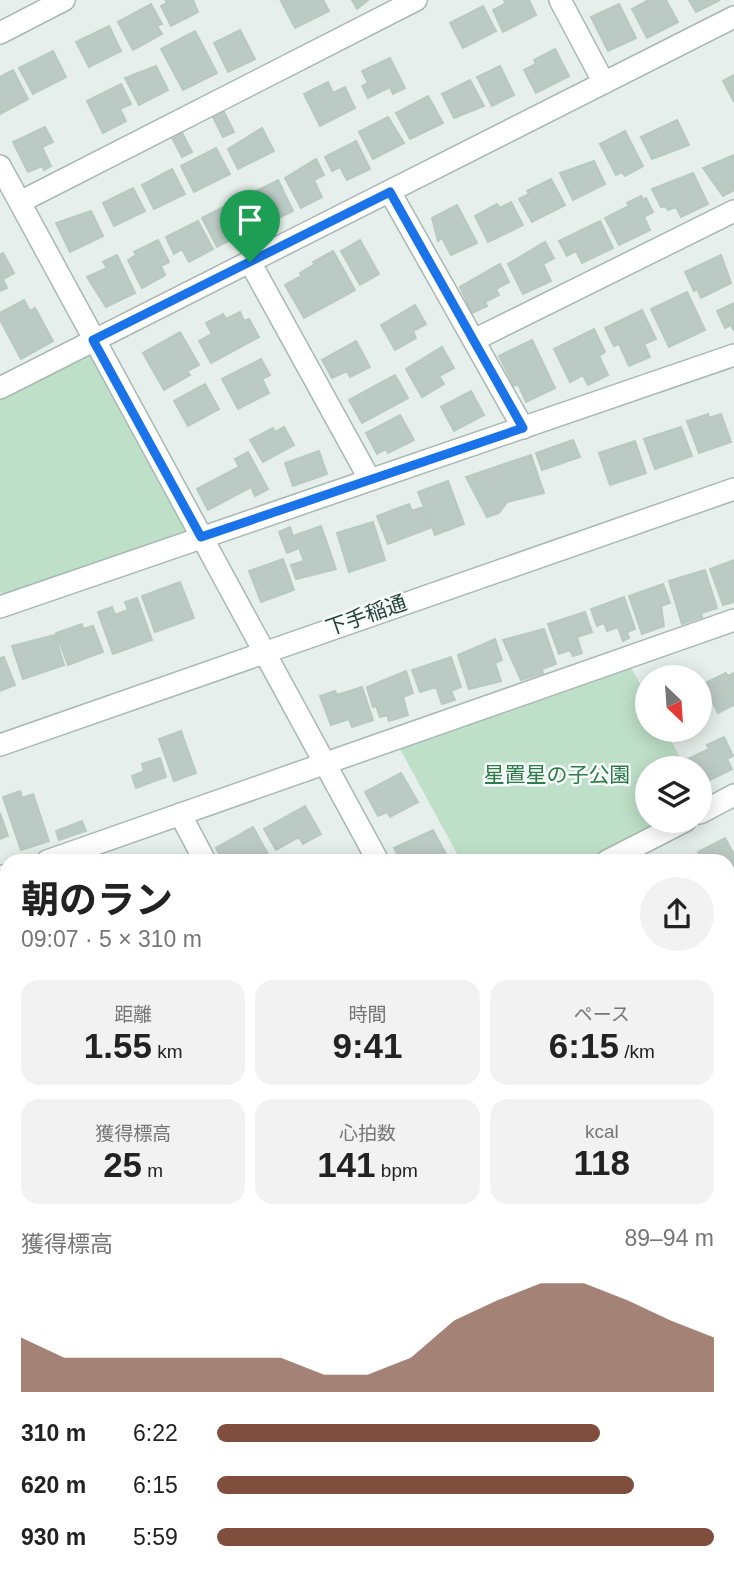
<!DOCTYPE html>
<html lang="ja">
<meta charset="utf-8">
<style>
:root{--surface:#fff;--page:#f2f2f2;--text:#222;--muted:#767676;--accent:#804e3d}
body{margin:0;font-family:Helvetica,"Noto Sans JP",sans-serif;background:var(--page);color:var(--text);height:100vh;display:flex;flex-direction:column;font-size:26px;white-space:nowrap}
*{box-sizing:border-box;margin:0}
p{font-size:23px;color:var(--muted)}
.icon{flex:none;width:38px;height:38px;fill:none;stroke:currentColor;stroke-width:2;stroke-linecap:round;stroke-linejoin:round}
.map{position:relative;flex:1;overflow:hidden}
.panel{position:absolute;left:0px;top:854px;width:735px;height:726px;display:flex;flex-direction:column;background:var(--surface);border-radius:21px 21px 0 0;box-shadow:0 4px 18px #0003}
.panel>*{flex:none}
.needle{width:46px;rotate:155deg}
.fabs{position:absolute;left:635px;top:665px;display:grid;gap:14px}
.fabs a{display:grid;place-items:center;width:77px;height:77px;border-radius:50%;background:var(--surface);box-shadow:0 4px 18px #0003;font-size:35px}
.pin{position:absolute;display:grid;place-items:center;width:60px;height:60px;color:#fff;margin:-72px -30px;border-radius:50% 50% 50% 0;rotate:-45deg;box-shadow:0 0 7px #0007}
.pin .icon{rotate:45deg}
.round{display:grid;place-items:center;flex:none;width:74px;height:74px;border-radius:37px;background:var(--page)}
.head{display:flex;align-items:center;justify-content:space-between;height:119px;padding:0 21px}
h1{font-size:38px;font-weight:700;line-height:52px}
.figures{display:grid;grid-template-columns:repeat(3,1fr);gap:10px;height:119px;padding:7px 21px}
.figures div{display:grid;align-content:center;border-radius:18px;background:var(--page);text-align:center}
.figures b{font-size:35px;font-weight:700}
.figures small{font-size:19px;font-weight:400}
.figures p{font-size:19px}
.chart{height:196px;padding:14px 21px}
.chart p{display:flex;justify-content:space-between}
.chart svg{width:100%;height:126px;margin-top:7px;fill:var(--accent);opacity:.7}
ul{padding:0 21px;list-style:none;font-size:23px}
li{display:grid;grid-template-columns:112px 84px 1fr;align-items:center;height:52px}
li i{height:18px;border-radius:9px;background:var(--accent)}
.map>svg:first-child{display:block}
</style>
<div class="map">
<svg width="734" height="1579" viewBox="0 0 734 1579">
<rect width="100%" height="100%" fill="#e6efeb"/>
<path fill="#bfe0c8" d="M93 340 201 537 7 605 0 591V388Z
M626 658 647 697 648 730H665L686 768H648V821H685L607 861H461L394 738Z"/>
<path fill="#8ec9d4" d="M734 1108V1256L728 1259V1111Z"/>
<g fill="none" stroke-linecap="round" stroke-linejoin="round">
<path stroke="#8ec9d4" stroke-width="8" d="M728 1374 734 1371
M341 1579 352 1573"/>
</g>
<path fill="#bbcac4" stroke="#b8c9c2" stroke-width="2" d="M165 0H193L198 12 171 26 161 6 167 3Z
M323 0 329 11 295 28 281 1Z
M352 0H368L357 9Z
M504 0H529L536 15 503 32 493 10 505 4Z
M649 0H666L678 22 647 38 632 9Z
M689 0H720L696 12Z
M151 4 162 24 157 26 162 34 133 50 118 22Z
M619 4 636 38 608 51 591 17Z
M483 6 496 31 463 48 450 23Z
M109 26 121 51 89 67 76 42Z
M240 30 255 59 228 72 214 43Z
M195 31 217 73 183 90 161 49Z
M555 49 569 76 536 93 524 70 536 64 534 60Z
M53 51 66 77 33 94 19 68Z
M390 58 405 88 393 94 390 87 368 98 362 86 368 83 362 71Z
M156 66 168 90 139 105 125 78Z
M500 66 514 95 492 106 477 77Z
M13 70 28 99 0 114V77Z
M734 75V102L723 81Z
M470 80 484 106 454 118 442 94Z
M328 82 333 93 345 87 355 108 320 126 304 94Z
M121 84 131 104 120 109 126 121 103 133 87 101Z
M428 96 443 123 410 139 396 113Z
M221 106 234 132 223 137 210 111Z
M388 117 404 143 373 159 359 132Z
M677 120 689 145 652 159 641 137Z
M45 127 53 142 42 147 51 166 44 170 42 166 28 172 13 142Z
M179 127 192 152 182 157 169 132Z
M262 128 274 151 238 169 228 149Z
M625 131 643 166 625 176 622 172 616 175 600 144Z
M356 141 370 169 347 180 340 167 332 171 325 157Z
M216 148 230 174 194 192 181 166Z
M734 155V190L723 196 703 168Z
M316 159 324 175 314 180 322 197 301 208 285 178Z
M594 161 605 184 573 200 560 173Z
M172 169 185 194 154 209 142 185Z
M693 173 708 204 681 217 676 207 668 210 665 206 661 207 652 189Z
M551 179 565 205 532 222 519 199 529 194 527 191Z
M278 180 293 211 268 223 261 210 253 215 245 197Z
M133 188 145 211 114 226 103 203Z
M641 196 643 200 646 198 653 212 644 217 650 230 619 245 605 218 629 206 627 203Z
M235 201 244 219 238 222 242 230 236 233 238 236 217 247 202 218Z
M511 202 523 225 488 242 475 216 497 204 500 208Z
M457 205 477 243 451 255 442 238 438 241 432 218Z
M91 211 103 236 70 252 56 223Z
M198 221 213 249 189 262 182 249 174 254 166 237Z
M600 221 613 248 582 263 576 251 567 256 559 241Z
M158 240 169 262 161 266 165 275 142 288 128 260 136 255 134 252Z
M360 240 379 274 360 285 341 251Z
M545 242 554 258 543 264 551 281 523 294 508 264Z
M333 251 355 290 304 318 285 285 301 276 300 273 315 264 313 262Z
M3 253 14 273 3 279 7 288 0 291V255Z
M117 255 135 293 106 307 87 277 107 268 103 262Z
M721 255 731 283 701 298 697 289 694 291 685 272Z
M500 264 509 282 496 289 499 295 485 302 487 306 472 313 460 287Z
M687 292 705 330 669 347 651 309Z
M24 300 30 311 35 308 53 341 21 359 0 320V313Z
M734 303V331L731 325 725 328 717 311Z
M415 305 426 324 413 331 416 338 395 350 381 325Z
M642 310 656 339 644 344 650 357 629 366 619 344 614 346 605 328Z
M240 312 244 321 249 319 259 337 211 363 199 341 212 334 206 323 223 314 226 319Z
M594 329 605 352 599 356 608 375 588 385 583 375 570 382 554 349Z
M180 332 199 365 187 371 190 375 164 390 143 353Z
M532 340 555 388 526 402 518 384 514 386 499 356Z
M356 341 370 367 350 377 347 371 332 378 322 360Z
M442 347 454 368 439 376 444 384 422 397 406 369Z
M261 359 270 375 262 379 269 393 238 409 222 379Z
M395 375 408 398 362 423 349 400Z
M205 384 219 409 188 426 174 401Z
M471 391 484 415 454 431 441 407Z
M708 414 709 418 721 414 731 442 699 453 687 421Z
M400 415 414 440 388 453 386 449 377 454 366 433Z
M284 427 294 445 263 462 250 440 273 428 275 432Z
M681 427 692 456 655 469 644 439Z
M573 440 580 457 542 470 536 453Z
M635 441 646 473 610 485 599 453Z
M319 451 327 474 293 486 285 463Z
M248 452 268 489 255 496 251 487 208 510 197 489 239 467 235 459Z
M531 455 544 493 507 502 499 513 487 517 466 477Z
M448 481 464 524 435 535 418 492Z
M409 504 412 511 423 507 430 528 388 544 377 516Z
M373 522 385 560 349 572 337 533Z
M321 526 336 569 296 579 291 565 304 561 299 548 287 553 279 532 290 527 293 536Z
M283 559 294 590 261 602 249 571Z
M734 560V602L723 605 710 569Z
M705 570 717 608 701 613 702 617 682 624 669 581Z
M180 582 194 618 155 632 142 596Z
M663 584 670 603 661 606 664 626 642 634 629 596Z
M624 597 635 629 627 632 629 638 623 641 618 627 607 631 604 623 597 626 591 609Z
M137 598 152 640 113 654 98 612 112 607 115 615 128 610 125 602Z
M585 612 592 632 577 637 582 653 573 656 570 650 559 654 548 624Z
M82 624 83 629 93 626 103 652 68 665 56 633Z
M544 629 556 664 542 669 543 673 521 680 503 640Z
M55 635 64 665 23 679 12 646Z
M495 639 502 660 495 663 501 681 469 689 458 655Z
M4 657 15 685 0 691V658Z
M451 657 461 687 451 691 455 700 442 704 436 687 420 692 412 670Z
M406 671 413 693 403 697 408 715 389 721 387 715 380 717 376 706 373 707 367 687Z
M726 673 728 676 734 673V705L718 713 703 684Z
M362 687 373 720 352 727 349 719 331 725 320 696 335 691 337 695Z
M700 693 710 712 700 717Z
M181 731 196 773 174 781 159 739Z
M724 737 733 756 727 759 732 769 700 785V768H690L686 760 709 749 707 745Z
M160 758 166 777 136 788 132 776 144 771 142 764Z
M401 773 418 802 390 817 387 812 378 816 365 792Z
M20 791 22 798 33 794 49 841 21 850 3 797Z
M305 806 321 834 303 844 299 837 276 850 264 829Z
M0 813 8 836 0 839Z
M82 821 86 831 59 840 56 831Z
M253 827 268 854 255 861H223L216 848Z
M433 830 446 854 433 861H401L394 848Z
M725 838 734 855V870L728 873V861H692L700 855 698 852Z
M734 890V932H733L728 923V893Z
M7 911V933L0 919V915Z
M7 972V997L0 1000V976Z
M728 1015 734 1027V1036L728 1039Z
M734 1071V1095L728 1098V1075Z
M7 1157V1191L0 1195V1161Z
M7 1263V1313L4 1314 0 1306V1267Z"/>
<g fill="none" stroke-linecap="round" stroke-linejoin="round">
<defs>
<path id="minor" d="M560 0 604 83
M0 33 64 0
M0 166 378 861
M390 192 523 428
M20 202 416 0
M250 262 370 480
M474 340 734 211
M0 388 734 17
M0 607 734 355
M700 813 734 795
M180 814 205 861
M47 861 734 620
M607 861 685 821
M0 877 7 875
M728 969 734 966
M0 1071 7 1083
M728 1298 734 1295
M0 1343 7 1340
M728 1554 734 1551
M681 1579 692 1573"/>
<path id="tertiary" d="M0 745 734 489
M0 1440 7 1452
M74 1573 77 1579"/>
</defs>
<use href="#minor" stroke="#a8b8b2" stroke-width="24"/>
<use href="#tertiary" stroke="#a8b8b2" stroke-width="24"/>
<use href="#minor" stroke="#fff" stroke-width="21"/>
<use href="#tertiary" stroke="#fff" stroke-width="21"/>
</g>
<g fill="none" stroke-linecap="round" stroke-linejoin="round">
<defs>
<path id="route" d="M390 192 523 428 201 537 93 340Z"/>
</defs>
<use href="#route" stroke="#fff" stroke-width="14"/>
<use href="#route" stroke="#1a73e8" stroke-width="9"/>
</g>
<g text-anchor="middle" dominant-baseline="central" stroke-width="5" stroke-linejoin="round" paint-order="stroke">
<g font-size="21" fill="#24423a" stroke="#f7fbf9">
<text transform="translate(366 615) rotate(-19)">下手稲通</text>
</g>
<g font-size="21" fill="#2d7a4b" stroke="#f7fbf9">
<text x="557" y="774">星置星の子公園</text>
</g>
</g>
</svg>
<div class="fabs">
<a><svg class="needle" viewBox="-14 -14 28 28"><path d="M0-13l5 13h-10z" fill="#e53935"/><path d="M0 13l5-13h-10z" fill="#767676"/></svg></a>
<a><svg class="icon" aria-label="layers" viewBox="0 0 24 24"><path d="M12 4l9 5-9 5-9-5zM3 14l9 5 9-5"/></svg></a>
</div>
<div class="pin" style="left:250px;top:262px;background:#1e9e55"><svg class="icon" aria-label="arrive" viewBox="0 0 24 24"><path d="M6 21V4h12l-3 4 3 4H6"/></svg></div>
<section class="panel">
<div class="head"><div><h1>朝のラン</h1><p>09:07 · 5 × 310 m</p></div><a class="round"><svg class="icon" aria-label="share" viewBox="0 0 24 24"><path d="M12 15V3M7 8l5-5 5 5M5 13v7h14v-7"/></svg></a></div>
<div class="figures">
<div><p>距離</p><b>1.55<small> km</small></b></div>
<div><p>時間</p><b>9:41</b></div>
<div><p>ペース</p><b>6:15<small> /km</small></b></div>
</div>
<div class="figures">
<div><p>獲得標高</p><b>25<small> m</small></b></div>
<div><p>心拍数</p><b>141<small> bpm</small></b></div>
<div><p>kcal</p><b>118</b></div>
</div>
<div class="chart"><p><span>獲得標高</span>89–94 m</p>
<svg viewBox="0 0 160 44" preserveAspectRatio="none"><path d="M0 44V25L10 32L20 32L30 32L40 32L50 32L60 32L70 38L80 38L90 32L100 19L110 12L120 6L130 6L140 12L150 19L160 25V44z"/></svg>
</div>
<ul>
<li><b>310 m</b>6:22<i style="width:77%"></i></li>
<li><b>620 m</b>6:15<i style="width:84%"></i></li>
<li><b>930 m</b>5:59<i style="width:100%"></i></li>
</ul>
</section>
</div>
